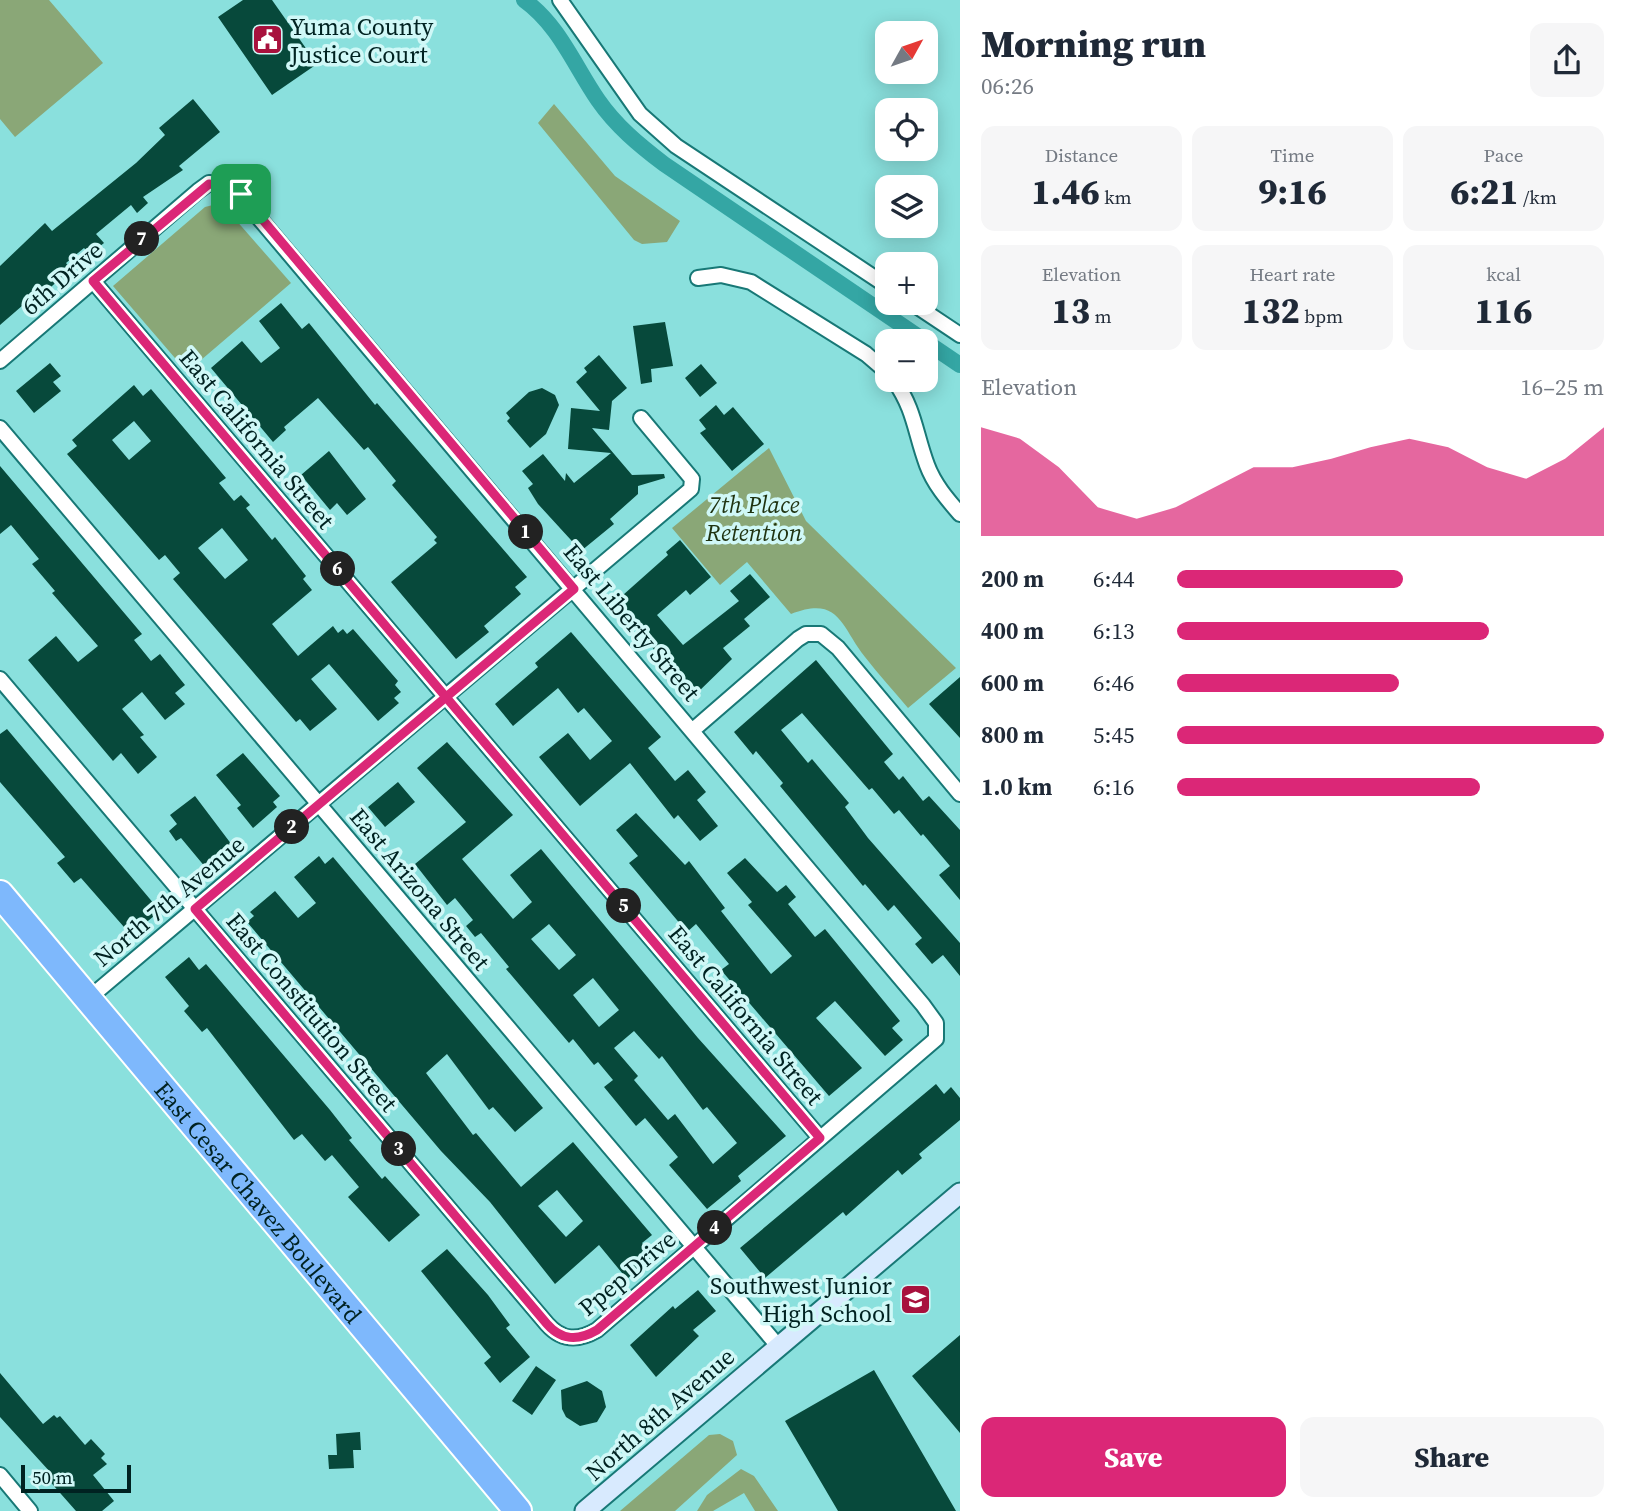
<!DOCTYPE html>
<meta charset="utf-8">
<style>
:root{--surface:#fff;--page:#f6f6f7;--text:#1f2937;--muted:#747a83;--accent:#db2777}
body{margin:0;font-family:"Source Serif 4",serif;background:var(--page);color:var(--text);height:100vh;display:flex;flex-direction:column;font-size:26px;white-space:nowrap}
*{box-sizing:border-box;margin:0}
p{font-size:23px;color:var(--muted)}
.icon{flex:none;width:38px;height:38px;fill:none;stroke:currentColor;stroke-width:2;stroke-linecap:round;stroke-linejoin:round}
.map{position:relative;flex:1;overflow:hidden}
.sheet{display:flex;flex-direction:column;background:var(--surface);width:665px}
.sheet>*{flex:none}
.needle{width:46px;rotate:50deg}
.buttons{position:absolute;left:875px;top:21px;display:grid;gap:14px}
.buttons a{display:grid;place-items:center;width:63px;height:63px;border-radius:14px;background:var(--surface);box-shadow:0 4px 18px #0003;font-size:35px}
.scale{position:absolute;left:21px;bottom:18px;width:110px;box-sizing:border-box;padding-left:7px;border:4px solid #002221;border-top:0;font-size:19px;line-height:24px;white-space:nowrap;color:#002221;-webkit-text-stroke:5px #d0f8f7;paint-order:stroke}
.pin{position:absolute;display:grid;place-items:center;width:60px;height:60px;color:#fff;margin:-30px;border-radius:14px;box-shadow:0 4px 10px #0006}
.km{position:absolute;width:35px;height:35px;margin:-18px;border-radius:50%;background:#222;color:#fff;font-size:19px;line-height:35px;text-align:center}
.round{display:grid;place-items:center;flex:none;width:74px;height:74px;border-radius:14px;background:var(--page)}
.summary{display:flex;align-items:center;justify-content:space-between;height:119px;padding:0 21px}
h1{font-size:38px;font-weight:800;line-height:52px}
.metrics{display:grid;grid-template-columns:repeat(3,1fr);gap:10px;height:119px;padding:7px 21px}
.metrics div{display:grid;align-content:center;border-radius:14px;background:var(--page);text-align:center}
.metrics b{font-size:35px;font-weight:800}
.metrics small{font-size:19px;font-weight:400}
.metrics p{font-size:19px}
.chart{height:196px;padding:14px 21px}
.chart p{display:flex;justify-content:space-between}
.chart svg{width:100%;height:126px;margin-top:7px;fill:var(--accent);opacity:.7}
.action{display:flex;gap:14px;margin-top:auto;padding:14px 21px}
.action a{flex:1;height:80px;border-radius:14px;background:var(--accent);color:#fff;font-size:28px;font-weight:800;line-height:80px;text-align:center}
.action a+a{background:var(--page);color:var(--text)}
ul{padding:0 21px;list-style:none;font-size:23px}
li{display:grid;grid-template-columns:112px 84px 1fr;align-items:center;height:52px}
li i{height:18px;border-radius:9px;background:var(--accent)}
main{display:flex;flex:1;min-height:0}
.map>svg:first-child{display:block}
</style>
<main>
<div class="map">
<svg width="960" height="1511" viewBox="0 0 960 1511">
<rect width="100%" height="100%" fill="#8ae0dd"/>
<path fill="#8aa777" d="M0 0H49L103 63 15 137 0 119Z
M554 104 615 176 680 221 667 242 642 244 634 240 538 123Z
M221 203 291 283 187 372 113 286 205 207Z
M769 448 806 521 956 668 908 708C894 691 879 675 865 657 841 627 840 595 791 614L747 562 720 585 672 528Z
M720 1434 733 1441 737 1455 675 1511H620L709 1435Z
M741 1469 754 1476 778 1511H755L744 1493 713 1511H697L707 1495Z"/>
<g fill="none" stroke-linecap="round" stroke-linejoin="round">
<path stroke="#34a6a4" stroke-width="16" d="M524 0C559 25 574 65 598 100 616 126 639 145 664 164L925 341
M926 342 960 365"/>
</g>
<path fill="#07493b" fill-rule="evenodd" d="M243 0H272L317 64 272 95 218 17Z
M193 99 220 132 179 166 183 170 143 197 148 203 137 213 131 205 96 234 104 243 90 254 84 248 66 263 71 269 33 303 30 299 0 325V266L45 223 52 231 136 163 165 135 159 128Z
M281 303 302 329 309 323 375 405 377 403 527 577 515 587 521 594 484 626 489 632 456 659 391 582 437 543 434 540 437 537 392 485 396 481 368 447 364 450 318 398 284 427 286 430 273 442 211 368 242 341 261 363 280 348 259 321Z
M665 322 673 366 651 369 652 382 641 384 633 326Z
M599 355 627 388 612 401 609 430 592 428 632 475 664 474 665 478 638 486V494L610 519 614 524 581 551 538 504 528 488 533 484 522 471 543 454 565 481 566 473 574 483 611 453 568 449 571 408 600 411 576 382 587 372 584 368Z
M50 363 61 376 53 382 61 391 34 413 16 391Z
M701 364 717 383 700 397 685 378Z
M134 385 143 396 151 389 226 478 219 483 234 501 241 495 250 505 246 508 272 540 275 537 306 576 303 579 312 590 272 624 298 656 333 626 338 633 343 629 347 634 353 629 398 681 395 685 401 692 394 698 399 703 378 721 329 664 311 679 337 709 310 731 300 719 296 722 173 579 180 573 165 555 159 560 67 454 77 446 72 440ZM134 421 151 441 129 460 112 440ZM222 528 248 560 225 579 198 548Z
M542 388 555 395 559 405 546 434 530 448 507 421 510 418 506 413 529 392Z
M716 405 724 415 733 407 764 444 732 471 700 433 706 429 699 420Z
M329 451 366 499 347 515 337 503 330 510 301 475Z
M0 466 142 634 134 640 151 661 160 654 185 685 175 693 185 704 165 720 142 692 122 709 144 735 140 737 157 757 138 774 121 753 113 761 28 660 56 636 78 662 98 646 52 593 55 591 32 564 39 559 11 525 0 534Z
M680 540 711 577 690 595 686 590 657 615 683 645 739 601 730 591 750 574 770 597 744 619 750 626 723 648 732 659 694 696 614 603 668 555 666 552Z
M571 632 661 737 648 748 675 781 688 770 706 792 697 800 718 826 700 841 678 815 674 819 630 763 580 806 539 757 568 733 590 760 612 741 584 708 578 713 558 688 513 726 495 704 538 667 535 663Z
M816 660 893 754 884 762 899 780 903 776 923 801 929 796 960 830V900L939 875 950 866 923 834 921 836 899 810 894 814 872 788 869 790 802 713 781 730 808 763 812 759 827 777 849 803 845 807 868 838 960 943V976L943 955 932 964 915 944 922 938 894 905 888 911 865 884 863 886 780 786 783 783 756 751 753 755 734 732Z
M960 677V738L929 704Z
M7 729 160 911 131 935 81 878 74 883 57 863 65 857 0 782V734Z
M447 742 513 815 462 859 490 892 513 919 532 902 510 875 541 849 698 1038 786 1136 738 1176 741 1181 707 1209 669 1165 678 1157 645 1118 636 1126 604 1087 613 1080 598 1062 594 1065 573 1039 569 1043 506 969 509 967 481 933 475 937 466 926 473 920 455 898 447 905 415 864 466 822 417 768ZM549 924 576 955 559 970 531 939ZM593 978 619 1010 599 1027 573 995ZM634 1031 659 1059 662 1056 703 1110 707 1107 737 1143 713 1164 675 1114 668 1120 634 1080 638 1076 614 1048Z
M243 753 280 796 273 802 277 807 253 828 237 808 241 805 216 775Z
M398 782 415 802 385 827 368 807Z
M195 796 232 845 206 868 181 838 176 841 169 831 177 824 170 815Z
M636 813 685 865 689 861 725 908 721 911 771 974 792 956 748 905 752 902 727 873 745 858 777 892 786 885 796 897 788 904 815 937 825 929 900 1021 892 1028 903 1040 885 1056 835 1001 816 1018 862 1068 829 1096 721 970 729 964 696 924 687 932 629 863 638 856 616 830Z
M319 856 325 864 333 857 543 1108 515 1132 493 1107 489 1110 447 1054 426 1073 473 1135 476 1133 521 1187 573 1142 652 1235 642 1243 653 1256 627 1279 599 1245 555 1284 490 1202 441 1151 247 922 254 916 250 912 275 891 298 918 316 903 294 877ZM557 1190 583 1221 566 1237 538 1206Z
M189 957 199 970 206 964 330 1110 352 1138 349 1140 382 1179 385 1176 420 1215 389 1242 348 1197 359 1187 332 1155 325 1161 302 1134 294 1140 207 1028 202 1032 184 1011 189 1006 165 977Z
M936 1084 944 1094 951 1087 960 1098V1120L919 1154 922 1158 902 1175 898 1170 846 1216 843 1212 765 1278 740 1248Z
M447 1249 488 1295 510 1325 506 1328 530 1357 500 1383 484 1363 491 1357 421 1271Z
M698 1290 716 1311 693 1330 699 1336 656 1377 630 1345 673 1306 675 1309Z
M960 1335V1433L912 1376Z
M536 1366 556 1380 532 1415 512 1401Z
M874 1370 956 1511H838L785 1421Z
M0 1373 43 1424 54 1415 57 1418 60 1416 85 1445 91 1439 105 1454 101 1458 107 1464 93 1475 114 1501 102 1511H76L46 1477 51 1473 0 1417Z
M587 1381 602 1391 606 1407 597 1422 580 1426 566 1417 562 1409 561 1390Z
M360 1432 361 1450H353L354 1468 329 1469 328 1455H337L336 1434Z"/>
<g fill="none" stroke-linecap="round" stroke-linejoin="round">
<defs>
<path id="street" d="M560 0 640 114 676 146 887 286
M698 278 721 275 751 282 866 354 887 372
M93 281 820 1138
M912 303 960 335
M0 361 198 191 209 183 232 186 923 1005 936 1023V1039L597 1330C578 1341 562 1341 547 1324L0 679
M894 380C915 410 915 433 927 465 934 484 947 499 960 514
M0 428 778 1346
M693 730 798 639 806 634H821L838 648 960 794
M88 999 691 489 692 479 641 418
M0 1475 30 1511"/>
<path id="secondary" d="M585 1511 960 1193"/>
<g id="highway">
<path id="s1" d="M0 894 518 1511"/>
</g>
</defs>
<use href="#street" stroke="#187876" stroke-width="18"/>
<use href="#secondary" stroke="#187876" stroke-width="23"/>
<use href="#highway" stroke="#fff" stroke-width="30"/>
<use href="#street" stroke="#fff" stroke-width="14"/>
<use href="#secondary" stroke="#d8eafe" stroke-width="19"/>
<use href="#highway" stroke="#7eb8fc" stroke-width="26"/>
</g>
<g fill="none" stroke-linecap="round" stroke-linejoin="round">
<defs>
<path id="route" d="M241 194 574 589 195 909 547 1324C562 1341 578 1341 597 1330L820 1138 93 281 209 184 232 186 241 194"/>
</defs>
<use href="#route" stroke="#fff" stroke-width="14"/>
<use href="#route" stroke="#db2777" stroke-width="9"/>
</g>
<defs>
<symbol id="civic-square" viewBox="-11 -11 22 22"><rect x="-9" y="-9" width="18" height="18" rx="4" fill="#a8113d" stroke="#d0f8f7"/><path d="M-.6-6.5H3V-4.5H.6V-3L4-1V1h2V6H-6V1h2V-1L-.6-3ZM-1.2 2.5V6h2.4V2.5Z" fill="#fff"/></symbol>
<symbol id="school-square" viewBox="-11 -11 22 22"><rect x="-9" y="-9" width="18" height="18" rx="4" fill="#a8113d" stroke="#d0f8f7"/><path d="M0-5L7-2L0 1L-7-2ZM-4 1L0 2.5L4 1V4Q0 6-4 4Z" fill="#fff"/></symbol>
</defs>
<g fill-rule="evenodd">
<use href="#civic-square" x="250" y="22" width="35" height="35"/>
<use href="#school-square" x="898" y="1282" width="35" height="35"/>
</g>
<g text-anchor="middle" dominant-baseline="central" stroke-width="7" stroke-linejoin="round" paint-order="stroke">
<g font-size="24" fill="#002221" stroke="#d0f8f7" text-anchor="start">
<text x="290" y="26">Yuma County<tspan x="290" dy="28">Justice Court</tspan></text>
<text x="892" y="1285" text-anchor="end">Southwest Junior<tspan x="892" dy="28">High School</tspan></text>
</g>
<g font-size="24" fill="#002221" stroke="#d0f8f7">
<text transform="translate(62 278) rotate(-41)">6th Drive</text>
<text transform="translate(257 439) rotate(50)">East California Street</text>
<text transform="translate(632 622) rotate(50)">East Liberty Street</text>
<text transform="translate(420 889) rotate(50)">East Arizona Street</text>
<text transform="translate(169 901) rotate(-40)">North 7th Avenue</text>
<text transform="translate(312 1012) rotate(50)">East Constitution Street</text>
<text transform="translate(746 1015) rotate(50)">East California Street</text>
<text stroke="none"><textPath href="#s1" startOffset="402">East Cesar Chavez Boulevard</textPath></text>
<text transform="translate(627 1273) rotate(-40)">Ppep Drive</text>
<text transform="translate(660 1414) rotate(-41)">North 8th Avenue</text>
</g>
<g font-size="24" font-style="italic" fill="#1f3210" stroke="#d0f8f7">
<text x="754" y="504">7th Place<tspan x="754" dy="28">Retention</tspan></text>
</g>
</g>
</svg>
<div class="buttons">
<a><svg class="needle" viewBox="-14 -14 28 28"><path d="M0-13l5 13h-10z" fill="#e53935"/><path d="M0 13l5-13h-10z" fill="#747a83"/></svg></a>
<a><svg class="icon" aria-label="locate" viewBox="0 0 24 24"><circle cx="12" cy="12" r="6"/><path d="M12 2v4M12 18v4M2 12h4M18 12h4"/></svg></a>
<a><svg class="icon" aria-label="layers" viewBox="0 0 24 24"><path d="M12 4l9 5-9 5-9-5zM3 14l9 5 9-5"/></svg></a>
<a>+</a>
<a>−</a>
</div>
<div class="scale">50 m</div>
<div class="pin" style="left:241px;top:194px;background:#1e9e55"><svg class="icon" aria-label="arrive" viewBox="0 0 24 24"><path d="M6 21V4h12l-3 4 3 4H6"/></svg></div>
<b class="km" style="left:526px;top:532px">1</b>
<b class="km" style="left:292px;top:827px">2</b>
<b class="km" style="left:399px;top:1149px">3</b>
<b class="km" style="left:715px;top:1228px">4</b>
<b class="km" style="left:624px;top:906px">5</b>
<b class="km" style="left:338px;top:569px">6</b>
<b class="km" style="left:142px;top:239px">7</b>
</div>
<section class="sheet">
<div class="summary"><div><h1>Morning run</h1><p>06:26</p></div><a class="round"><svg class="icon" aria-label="share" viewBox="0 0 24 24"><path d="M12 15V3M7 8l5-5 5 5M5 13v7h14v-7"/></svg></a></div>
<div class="metrics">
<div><p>Distance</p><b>1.46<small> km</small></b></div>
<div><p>Time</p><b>9:16</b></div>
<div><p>Pace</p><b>6:21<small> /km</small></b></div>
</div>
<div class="metrics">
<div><p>Elevation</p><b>13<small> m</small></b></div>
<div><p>Heart rate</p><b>132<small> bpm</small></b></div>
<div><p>kcal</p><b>116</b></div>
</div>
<div class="chart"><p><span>Elevation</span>16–25 m</p>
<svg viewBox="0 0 160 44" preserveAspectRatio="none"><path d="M0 44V6L10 10L20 20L30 34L40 38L50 34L60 27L70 20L80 20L90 17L100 13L110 10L120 13L130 20L140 24L150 17L160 6V44z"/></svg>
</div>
<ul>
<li><b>200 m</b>6:44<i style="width:53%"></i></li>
<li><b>400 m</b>6:13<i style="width:73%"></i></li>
<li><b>600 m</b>6:46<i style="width:52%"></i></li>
<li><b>800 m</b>5:45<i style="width:100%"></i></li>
<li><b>1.0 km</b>6:16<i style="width:71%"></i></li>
</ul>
<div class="action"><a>Save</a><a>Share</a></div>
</section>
</main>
